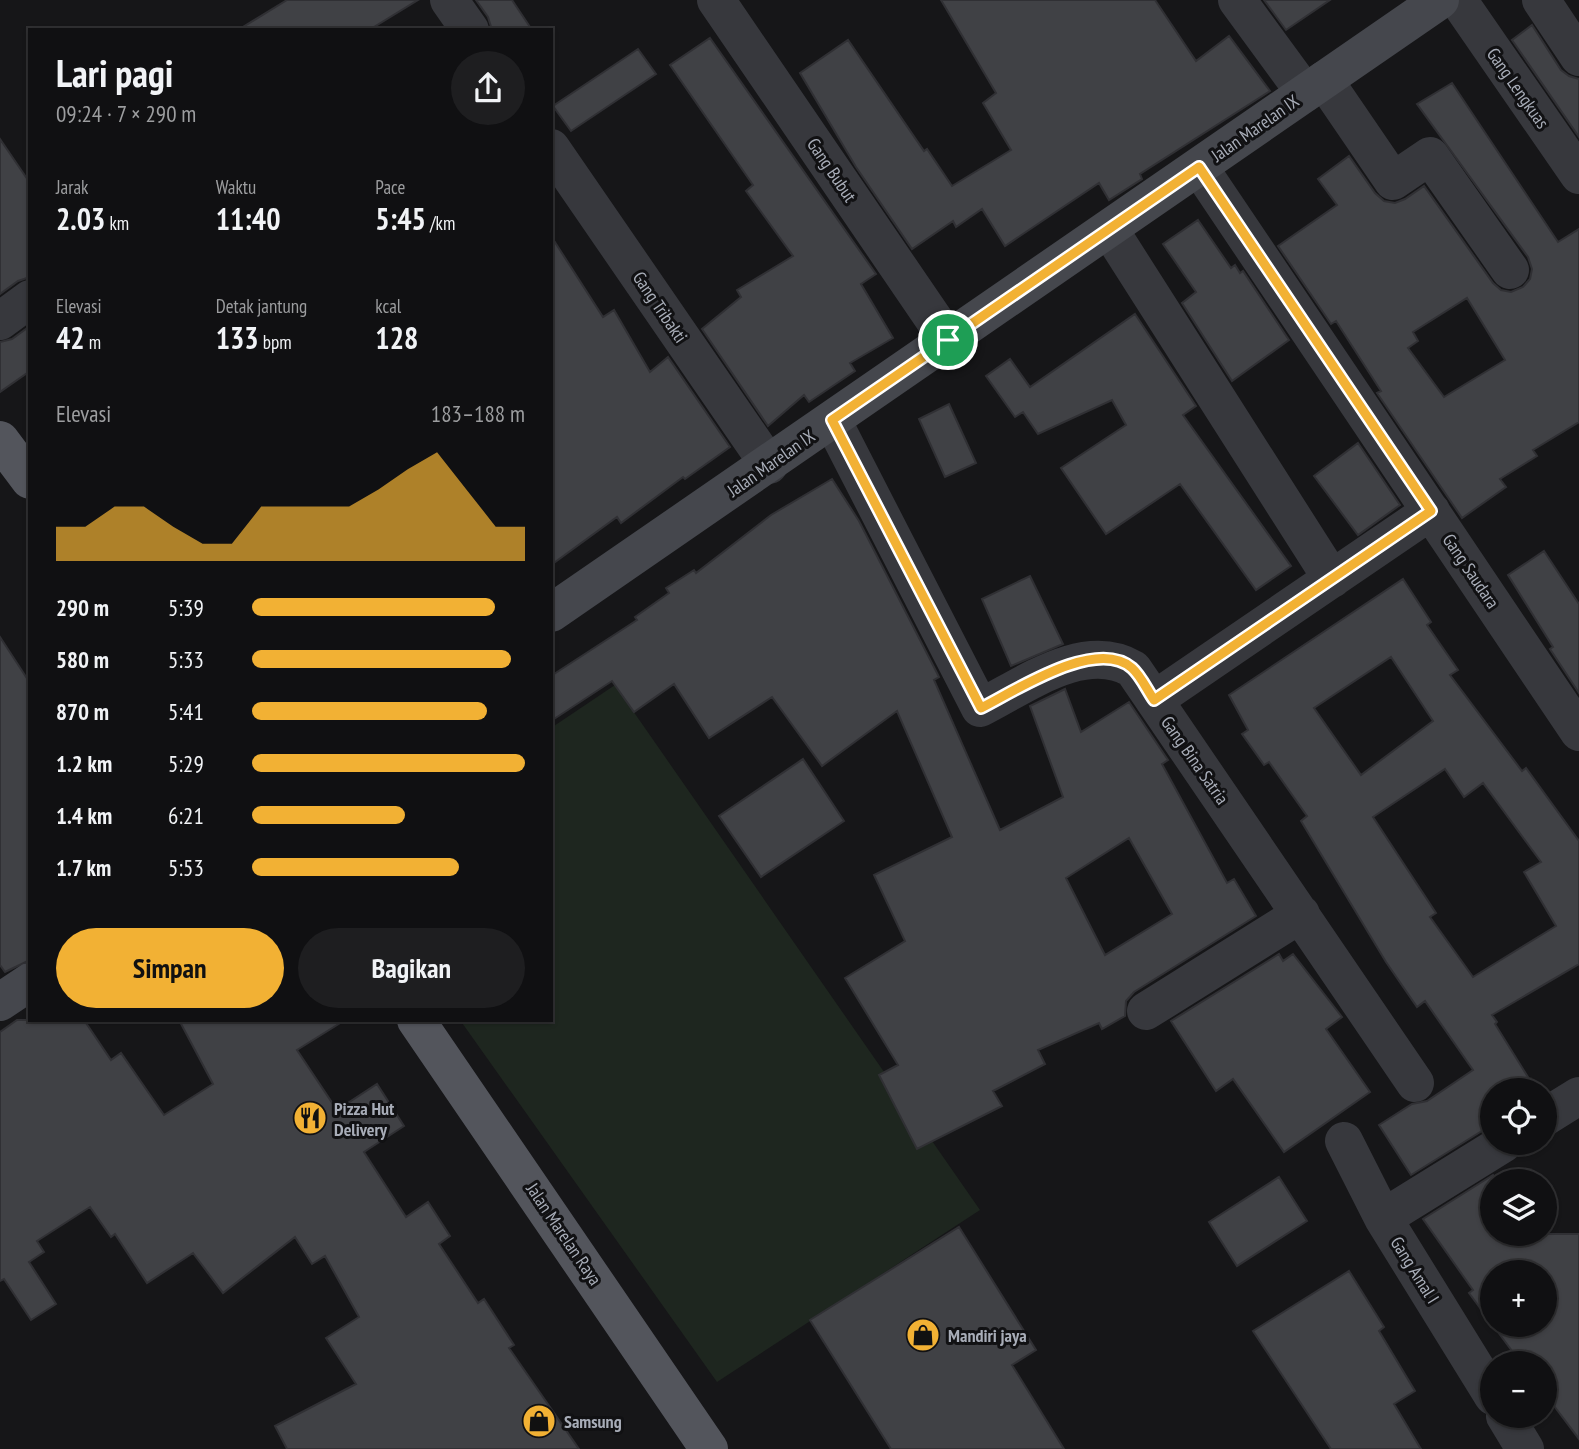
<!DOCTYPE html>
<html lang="id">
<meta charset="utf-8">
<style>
:root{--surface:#101012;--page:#1e1e20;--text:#f1f3f6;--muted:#9c9d9f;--line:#303032;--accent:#f2b134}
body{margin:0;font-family:"PT Sans Narrow",sans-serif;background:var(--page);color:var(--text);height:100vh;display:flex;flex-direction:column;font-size:26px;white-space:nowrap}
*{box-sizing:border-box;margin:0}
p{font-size:23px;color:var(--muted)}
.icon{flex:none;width:38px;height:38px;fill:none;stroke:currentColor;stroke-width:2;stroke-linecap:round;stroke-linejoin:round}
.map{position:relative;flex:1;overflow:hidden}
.drawer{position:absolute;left:28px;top:28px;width:525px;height:994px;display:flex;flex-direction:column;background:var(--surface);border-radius:0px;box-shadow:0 2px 5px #0004,0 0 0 2px var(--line)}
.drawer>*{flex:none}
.controls{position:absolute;left:1480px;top:1078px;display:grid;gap:14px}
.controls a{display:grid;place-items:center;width:77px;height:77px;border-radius:50%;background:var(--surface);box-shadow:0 2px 5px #0004,0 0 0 2px var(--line);font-size:35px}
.pin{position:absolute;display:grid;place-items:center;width:60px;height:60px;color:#fff;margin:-30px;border:4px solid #fff;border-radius:50%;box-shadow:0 2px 7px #0007}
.round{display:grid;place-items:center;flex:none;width:74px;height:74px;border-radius:37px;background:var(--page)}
.head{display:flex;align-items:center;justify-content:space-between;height:119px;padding:0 28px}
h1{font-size:38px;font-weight:700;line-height:52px}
.metrics{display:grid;grid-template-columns:repeat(3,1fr);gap:10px;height:119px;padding:7px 28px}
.metrics div{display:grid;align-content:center}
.metrics b{font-size:30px;font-weight:700}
.metrics small{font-size:19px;font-weight:400}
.metrics p{font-size:19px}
.chart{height:196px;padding:14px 28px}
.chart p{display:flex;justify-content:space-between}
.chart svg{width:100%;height:126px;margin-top:7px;fill:var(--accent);opacity:.7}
.cta{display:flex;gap:14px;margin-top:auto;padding:14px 28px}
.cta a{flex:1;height:80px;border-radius:42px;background:var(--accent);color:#111;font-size:28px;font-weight:700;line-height:80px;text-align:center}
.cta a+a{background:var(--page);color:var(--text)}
ul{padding:0 28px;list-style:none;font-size:23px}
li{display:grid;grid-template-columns:112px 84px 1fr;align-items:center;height:52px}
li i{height:18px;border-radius:9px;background:var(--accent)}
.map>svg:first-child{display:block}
</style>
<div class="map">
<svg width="1579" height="1449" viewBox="0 0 1579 1449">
<rect width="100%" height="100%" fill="#161618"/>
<path fill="#1e261f" d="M615 685 980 1210 717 1382 460 1020H551V728Z"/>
<path fill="#404145" stroke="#303034" stroke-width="2" fill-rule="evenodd" d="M287 0H418L369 30H238Z
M476 0H512L532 30H492L488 17Z
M941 0H1155L1196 61 1229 36 1270 91 1140 174 1142 179 1109 200 1099 183 1005 246 982 209 956 227 953 221 912 249 856 167 800 73 848 40 924 151 927 149 952 186 1011 150 983 103 996 93Z
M1264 0H1330L1286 30Z
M1532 25 1561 70 1569 76 1579 79V137L1512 40Z
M710 38 876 274 861 284 893 338 850 363 855 371 809 402 804 395 768 426 702 329 741 297 737 290 793 256 746 191 753 185 670 65Z
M638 49 656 74 571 131 553 106Z
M1452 83 1558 242 1579 229V422L1533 450 1537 456 1500 479 1506 487 1462 518 1377 393 1381 391 1336 321 1331 324 1278 246 1337 205 1318 179 1349 156 1375 193 1384 201 1395 203 1405 199 1424 186 1493 283 1501 290 1511 292 1523 287 1530 279 1532 269 1528 257 1417 104ZM1467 298 1505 360 1444 397 1408 348 1418 341 1413 332Z
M0 139 30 183V277L18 281 0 294Z
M1198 220 1231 268 1235 265 1240 273 1243 271 1289 340 1232 381 1182 303 1196 292 1163 244Z
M551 236 603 317 614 310 650 372 668 357 730 447 685 479 683 477 621 523 617 517 551 565Z
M1135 314 1196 406 1183 415 1291 566 1256 590 1180 484 1106 534 1061 468 1126 425 1112 400 1038 434 1023 412 1015 417 986 376 1010 359 1030 387Z
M30 326V371L0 392V342L12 339Z
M949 404 976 463 945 477 919 419Z
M1358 443 1400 505 1358 535 1314 476Z
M832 479 859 521 937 673 939 677 934 680 1000 830 1063 797 1030 706 1065 689 1081 732 1129 702 1168 760 1162 764 1227 883 1234 879 1256 916 1134 992 1126 1001 1125 1016 1102 1029 1099 1023 1038 1050 1045 1064 993 1091 1002 1106 917 1149 879 1075 898 1065 845 978 905 941 874 875 952 837 897 711 822 766 772 697 709 738 674 684 634 712 612 681 551 721V676L637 620 635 617 669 593 666 588 694 570 696 573 771 515ZM1129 838 1172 914 1105 955 1066 878Z
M1544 551 1579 604V693L1550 649 1553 647 1508 575Z
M1030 576 1063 644 1011 666 982 599Z
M1403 579 1431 622 1427 625 1458 670 1450 675 1522 771 1526 768 1579 841V964L1492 1015 1497 1022 1495 1024 1536 1090H1493V1124L1411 1175 1379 1125 1412 1104 1427 1101 1473 1070 1425 1001 1417 1007 1386 962 1301 821 1307 816 1269 762 1264 765 1242 734 1248 730 1229 695ZM1391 657 1433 721 1361 775 1314 708ZM1445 769 1464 797 1483 783 1541 862 1524 872 1556 926 1473 977 1430 917 1436 913 1373 817Z
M0 637 30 683V960L5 972 0 965Z
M803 759 844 821 761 877 719 816Z
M1279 954 1283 961 1293 954 1342 1017 1326 1029 1370 1092 1284 1152 1233 1079 1216 1091 1171 1021Z
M17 1020H84L111 1060 121 1053 164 1115 213 1084 179 1020H345L297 1050 337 1110 377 1084 404 1126 364 1152 406 1217 428 1202 450 1236 439 1244 478 1303 484 1299 514 1345 509 1348 579 1449H287L275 1426 356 1384 326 1338 359 1317 325 1256 312 1264 295 1237 223 1293 193 1253 147 1283 115 1234 111 1237 90 1207 37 1241 44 1252 29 1262 56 1304 31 1320 4 1279 0 1281V1032Z
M1493 1175 1498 1181H1493V1234H1579V1439L1545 1394V1363H1521L1469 1293 1473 1290 1423 1219ZM1493 1272H1545V1325H1493Z
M1279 1177 1307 1221 1237 1266 1209 1222Z
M959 1227 1036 1350 1012 1365 1064 1449H891L810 1320Z
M1349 1271 1384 1327 1379 1331 1415 1391 1394 1404 1421 1449H1331L1253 1331Z"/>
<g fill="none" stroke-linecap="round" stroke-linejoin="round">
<path stroke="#37383d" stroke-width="38" d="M449 0 470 30
M716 0 948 340
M1237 0 1305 93
M1458 0 1579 175
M1541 0 1579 57
M1324 80 1393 181 1430 156 1510 270
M551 148 769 465
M1199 167 1579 732
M1109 229 1332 579
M0 321 30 299
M832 420 980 708C1024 686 1084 640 1133 669L1415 1083
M1154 700 1431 511
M1146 1011 1301 914
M1545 1117 1579 1096
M1344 1141 1383 1218 1493 1396
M1383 1218 1504 1143
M1505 1416 1525 1449"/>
<path stroke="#45474d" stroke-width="38" d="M551 613 1440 0
M0 1002 30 982"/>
<path stroke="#53555c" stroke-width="38" d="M0 440 30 480
M416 1020 709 1449"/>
</g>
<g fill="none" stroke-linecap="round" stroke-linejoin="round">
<defs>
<path id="route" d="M1199 167 1431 511 1154 700C1147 690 1141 676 1132 668 1096 637 1015 691 981 708L832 420Z"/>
</defs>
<use href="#route" stroke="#fff" stroke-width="14"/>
<use href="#route" stroke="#f2b134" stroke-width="9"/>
</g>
<defs>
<symbol id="restaurant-disc" viewBox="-11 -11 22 22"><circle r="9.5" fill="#f2b134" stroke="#111113"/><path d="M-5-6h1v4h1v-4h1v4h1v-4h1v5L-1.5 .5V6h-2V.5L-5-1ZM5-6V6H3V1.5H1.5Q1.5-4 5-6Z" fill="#111"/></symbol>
<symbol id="shop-disc" viewBox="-11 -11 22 22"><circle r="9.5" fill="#f2b134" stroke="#111113"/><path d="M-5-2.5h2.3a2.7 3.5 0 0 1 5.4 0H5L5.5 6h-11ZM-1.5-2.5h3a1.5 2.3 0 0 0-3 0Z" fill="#111"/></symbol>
</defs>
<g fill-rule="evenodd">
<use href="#restaurant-disc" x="291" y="1099" width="38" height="38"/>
<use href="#shop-disc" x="904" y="1316" width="38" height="38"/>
<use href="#shop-disc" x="520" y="1402" width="38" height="38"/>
</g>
<g text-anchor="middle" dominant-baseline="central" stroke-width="6" stroke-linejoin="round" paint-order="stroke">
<g font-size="18" fill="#a8adb8" stroke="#111113">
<text transform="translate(1518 88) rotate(55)">Gang Lengkuas</text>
<text transform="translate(1255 128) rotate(-35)">Jalan Marelan IX</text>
<text transform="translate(832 170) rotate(56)">Gang Bubut</text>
<text transform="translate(660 307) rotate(56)">Gang Tribakti</text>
<text transform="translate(771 463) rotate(-35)">Jalan Marelan IX</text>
<text transform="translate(1471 571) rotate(56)">Gang Saudara</text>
<text transform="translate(1195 760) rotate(55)">Gang Bina Satria</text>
<text transform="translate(564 1234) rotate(56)">Jalan Marelan Raya</text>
<text transform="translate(1415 1270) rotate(58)">Gang Amal I</text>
</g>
<g font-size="18" font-weight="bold" fill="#a8adb8" stroke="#111113" text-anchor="start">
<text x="334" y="1108">Pizza Hut<tspan x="334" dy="21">Delivery</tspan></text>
<text x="948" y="1335">Mandiri jaya</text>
<text x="564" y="1421">Samsung</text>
</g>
</g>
</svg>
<div class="controls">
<a><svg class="icon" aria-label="locate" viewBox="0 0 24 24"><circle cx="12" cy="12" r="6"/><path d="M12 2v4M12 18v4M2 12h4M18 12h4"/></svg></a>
<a><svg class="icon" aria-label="layers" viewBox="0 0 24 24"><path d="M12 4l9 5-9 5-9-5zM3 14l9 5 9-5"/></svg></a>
<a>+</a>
<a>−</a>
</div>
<div class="pin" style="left:948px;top:340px;background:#1e9e55"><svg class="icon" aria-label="arrive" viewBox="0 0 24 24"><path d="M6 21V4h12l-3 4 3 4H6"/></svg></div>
<section class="drawer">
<div class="head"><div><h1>Lari pagi</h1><p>09:24 · 7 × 290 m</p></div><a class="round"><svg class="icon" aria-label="share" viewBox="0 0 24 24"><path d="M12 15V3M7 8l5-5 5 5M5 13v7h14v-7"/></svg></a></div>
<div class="metrics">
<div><p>Jarak</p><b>2.03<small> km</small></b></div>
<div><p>Waktu</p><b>11:40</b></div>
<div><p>Pace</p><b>5:45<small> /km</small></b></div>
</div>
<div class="metrics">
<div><p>Elevasi</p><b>42<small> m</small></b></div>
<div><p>Detak jantung</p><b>133<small> bpm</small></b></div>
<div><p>kcal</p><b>128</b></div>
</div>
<div class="chart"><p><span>Elevasi</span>183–188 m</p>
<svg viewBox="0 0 160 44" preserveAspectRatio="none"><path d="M0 44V32L10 32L20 25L30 25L40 32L50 38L60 38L70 25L80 25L90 25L100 25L110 19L120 12L130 6L140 19L150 32L160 32V44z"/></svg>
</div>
<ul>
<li><b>290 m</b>5:39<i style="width:89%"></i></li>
<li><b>580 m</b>5:33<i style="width:95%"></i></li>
<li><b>870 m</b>5:41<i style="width:86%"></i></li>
<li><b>1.2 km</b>5:29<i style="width:100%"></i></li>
<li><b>1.4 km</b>6:21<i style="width:56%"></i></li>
<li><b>1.7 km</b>5:53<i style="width:76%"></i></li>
</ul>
<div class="cta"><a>Simpan</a><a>Bagikan</a></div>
</section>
</div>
